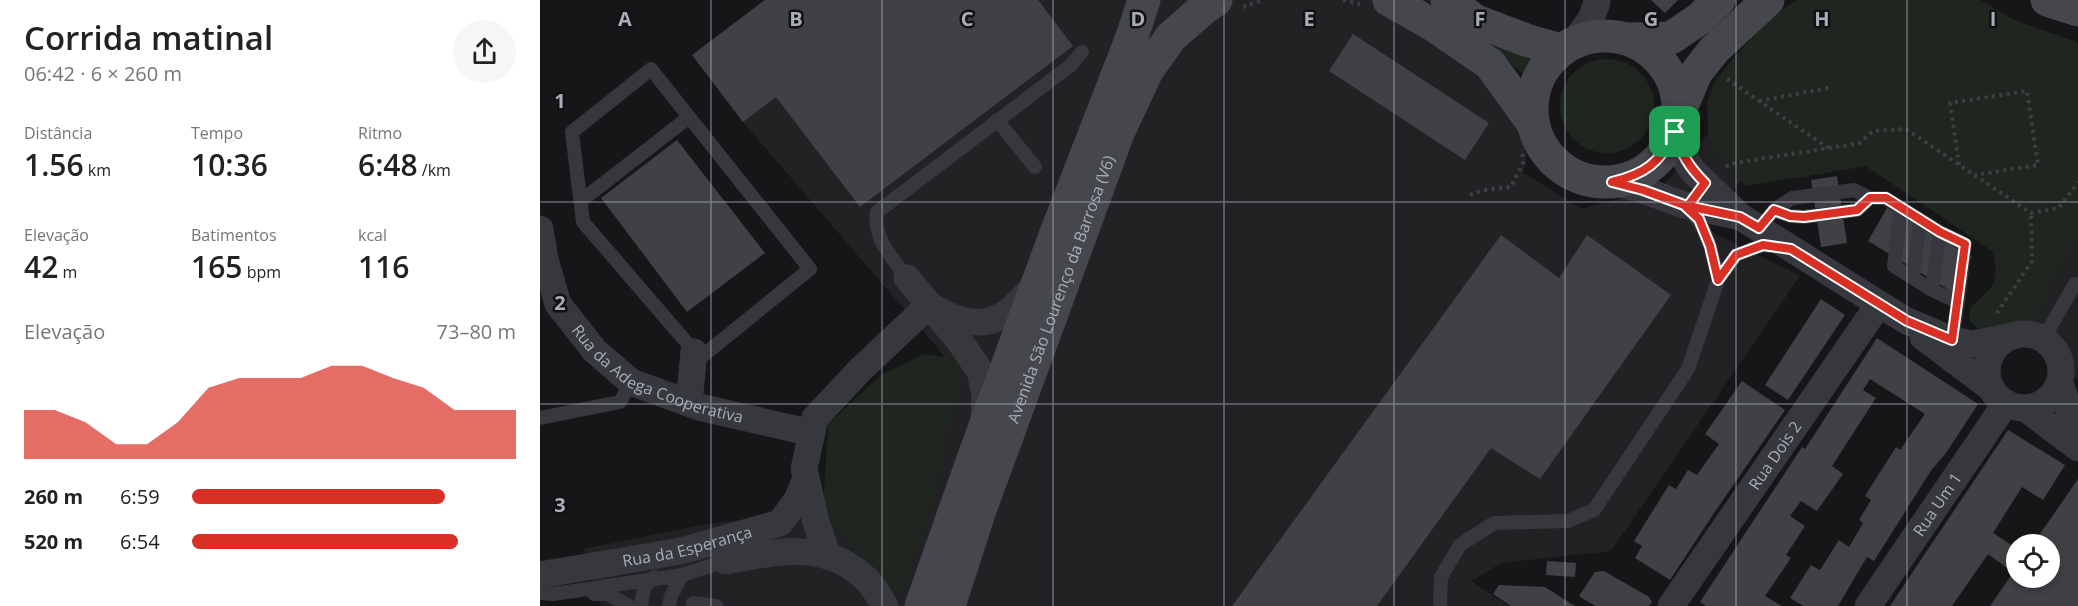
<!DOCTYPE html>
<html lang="pt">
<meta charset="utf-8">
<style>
:root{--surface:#fff;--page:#f6f6f6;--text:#222;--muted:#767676;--accent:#d93025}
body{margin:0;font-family:"Open Sans",sans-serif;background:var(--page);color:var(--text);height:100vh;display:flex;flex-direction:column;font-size:22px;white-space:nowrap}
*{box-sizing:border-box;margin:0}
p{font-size:20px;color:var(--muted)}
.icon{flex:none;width:33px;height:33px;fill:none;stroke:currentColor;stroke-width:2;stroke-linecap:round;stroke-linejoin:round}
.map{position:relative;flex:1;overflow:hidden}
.panel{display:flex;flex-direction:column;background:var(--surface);width:540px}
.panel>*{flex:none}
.controls{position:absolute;left:1466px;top:534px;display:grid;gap:12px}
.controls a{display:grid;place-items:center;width:54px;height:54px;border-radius:50%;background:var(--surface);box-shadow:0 3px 9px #0003;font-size:30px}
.pin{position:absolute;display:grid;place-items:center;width:51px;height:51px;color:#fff;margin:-26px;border-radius:12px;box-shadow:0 3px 9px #0006}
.round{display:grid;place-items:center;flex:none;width:63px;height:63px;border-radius:32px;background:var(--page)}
.overview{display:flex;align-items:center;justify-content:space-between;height:102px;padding:0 24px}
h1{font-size:33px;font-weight:600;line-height:45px}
.figures{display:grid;grid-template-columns:repeat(3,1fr);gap:9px;height:102px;padding:6px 24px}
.figures div{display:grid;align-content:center}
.figures b{font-size:30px;font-weight:600}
.figures small{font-size:16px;font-weight:400}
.figures p{font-size:16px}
.chart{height:168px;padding:12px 24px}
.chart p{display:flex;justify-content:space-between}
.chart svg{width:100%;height:108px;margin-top:6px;fill:var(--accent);opacity:.7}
ul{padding:0 24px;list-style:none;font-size:20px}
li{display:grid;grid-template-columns:96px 72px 1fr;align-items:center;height:45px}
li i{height:15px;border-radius:8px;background:var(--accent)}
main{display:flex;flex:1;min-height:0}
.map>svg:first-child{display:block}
</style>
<main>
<section class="panel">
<div class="overview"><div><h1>Corrida matinal</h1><p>06:42 · 6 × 260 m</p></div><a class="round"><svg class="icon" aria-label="share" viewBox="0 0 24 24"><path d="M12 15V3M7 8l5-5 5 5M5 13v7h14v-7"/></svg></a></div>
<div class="figures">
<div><p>Distância</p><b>1.56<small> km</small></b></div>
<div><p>Tempo</p><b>10:36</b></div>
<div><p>Ritmo</p><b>6:48<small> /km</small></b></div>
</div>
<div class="figures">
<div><p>Elevação</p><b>42<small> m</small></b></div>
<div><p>Batimentos</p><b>165<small> bpm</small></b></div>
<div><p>kcal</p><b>116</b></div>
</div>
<div class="chart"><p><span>Elevação</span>73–80 m</p>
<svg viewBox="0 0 160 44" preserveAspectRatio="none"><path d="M0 44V24L10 24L20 29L30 38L40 38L50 29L60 15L70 11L80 11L90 11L100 6L110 6L120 11L130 15L140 24L150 24L160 24V44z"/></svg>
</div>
<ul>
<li><b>260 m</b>6:59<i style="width:78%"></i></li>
<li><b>520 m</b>6:54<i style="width:82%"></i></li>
</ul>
</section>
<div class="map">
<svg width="1538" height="606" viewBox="0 0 1538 606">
<rect width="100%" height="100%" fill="#161618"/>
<path fill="#222225" d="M225 0H849L965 82 987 155 983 173 1042 209 1092 195 1113 197 1169 133 1175 81 1195 56 1257 0H1440L1472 19 1538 43V381L1531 373 1523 337 1496 321 1475 325 1429 320 1430 308 1453 287 1457 267 1452 251 1326 166 1257 178 1206 176 1159 226 1260 276 1071 551 961 563 931 581 968 606H61L44 549 161 525 276 510 419 380 401 352 203 122 152 55Z"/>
<path fill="#1e261f" d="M886 0H896L997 55 988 78 925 26Z
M1257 0H1440L1472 19 1538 43V238L1516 274 1496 321 1439 329 1429 320 1430 308C1453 287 1461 283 1452 251L1326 166 1206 186 1176 154 1168 135 1167 102 1175 81 1195 56 1232 16Z
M1020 106a47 47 0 1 1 94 0a47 47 0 1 1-94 0Z
M384 354 424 360 393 499 362 592 344 585 283 511 288 424 341 375Z"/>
<path fill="#404145" d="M225 0H498L533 46 320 207 236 97 203 122 152 55Z
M1111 0H1138L1125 13Z
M813 34 949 123 925 160 789 71Z
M137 140 225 253 147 312 61 198Z
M1297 176 1307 243 1281 247 1271 180Z
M1347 208 1432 257 1414 293 1328 241Z
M961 235 1019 278 1047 235 1131 295 1000 479 951 448 837 606H692Z
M1281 299 1305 315 1248 400 1225 385Z
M1337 338 1438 404 1406 453 1392 469 1334 561 1327 557 1298 606H1263L1250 598 1271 565 1280 570 1299 540 1309 547 1323 523 1319 520 1331 500 1325 496 1356 447 1360 450 1385 414 1330 379 1323 390 1336 398 1292 466 1303 474 1277 511 1261 501 1250 516 1265 526 1246 555 1251 558 1225 596 1242 606H1166L1160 602 1262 447 1265 449Z
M1202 381 1245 410 1174 513 1130 580 1095 558 1102 546 1094 541 1129 485 1136 489 1148 470 1157 475 1179 444 1165 434Z
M1468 430 1525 465 1503 500 1482 487 1453 533 1476 548V553L1467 568 1448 554 1412 606H1350Z
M1538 479V606H1450L1476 568V578H1509V544H1493Z
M1007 561 1036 563 1035 577 1006 575Z
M1064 571 1109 597 1112 602 1109 606H1055L1039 596 1055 572Z
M959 585 1005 587 1035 606H971L953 594Z"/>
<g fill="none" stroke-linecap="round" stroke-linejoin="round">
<path stroke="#3d3f44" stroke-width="4" stroke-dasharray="3 4.5" stroke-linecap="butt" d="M803 0 820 4
M703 7 723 0
M1187 79 1288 148
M1219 101 1293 87
M1419 165 1410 103 1487 91 1498 165 1435 175
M1186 167 1190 164 1320 143 1333 131 1366 129 1491 213 1519 208 1538 182
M930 195 944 190 971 187 983 163 982 149
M1457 313 1492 261 1491 213"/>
<path stroke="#37383d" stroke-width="14" d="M111 69 270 269 160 358 43 222 32 132Z
M457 120 495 167
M41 201 149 117
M1361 208 1354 266 1392 290 1418 302 1412 340
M1148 209C1169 229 1172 253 1178 280L1196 255 1223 245 1239 247
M1234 210 1250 216 1264 217 1317 210 1330 198
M1219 229 1234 210 1252 198 1314 190 1330 198H1345L1400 232 1425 244 1418 302
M367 278C352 257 333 239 337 212L531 65 542 52
M1373 278 1380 220
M1392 290 1400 232
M1504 338 1535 284 1538 286
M0 418 80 402 91 382
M0 593 13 594 142 575 185 561
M54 594H68L89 606
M101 606 104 587 114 577
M129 606 131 596 142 575
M153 606V603L176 606
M900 606 901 577 920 545 954 523 1028 521 1054 510 1148 369 1178 280"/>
<g stroke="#37383d" stroke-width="27">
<path d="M1034 42 1051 19 1057 2"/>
<path d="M1135 133 1142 155 1153 171 1201 217 1339 304 1367 321 1412 340 1433 344 1473 336"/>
<path d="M1072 182 1103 190 1144 205 1201 217"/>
<path id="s1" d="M0 229 5 259 18 304 55 351 91 382 159 407 272 433"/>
<path d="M367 278 420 342 440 371 445 395 444 421"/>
<path d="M394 308C415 321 443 329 465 314 476 307 486 294 495 285"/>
<circle cx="1484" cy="371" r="37"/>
<path d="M1383 337 1452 389"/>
<path d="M1520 382 1532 421 1538 431"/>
<path d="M149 403 154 352"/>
<path d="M1485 408 1538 448"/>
<path d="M287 554 276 522 264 469 275 418 320 370 389 305"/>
<path d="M185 561C235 552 285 539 326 579 334 586 339 597 345 606"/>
<path id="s2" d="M0 575 141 551 240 523 257 500 266 478"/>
<path id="s3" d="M1131 606 1339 304"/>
<path id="s4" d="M1328 606 1466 403"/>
</g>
<g stroke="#45474d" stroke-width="33">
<path d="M849 0 893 25 950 64 992 122"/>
<path d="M907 0 936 21 986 40 1021 50"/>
<path d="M1507 0 1538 10"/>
<circle cx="1065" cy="109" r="73"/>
<path d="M1088 39 1131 38 1159 19 1179 0"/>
<path d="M1138 116 1156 73 1174 50 1228 0"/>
<path d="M381 606 437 448 516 233 592 37 604 0"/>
<path id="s5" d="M409 606 440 510 578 133 607 71 631 37 663 9 676 0"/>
</g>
</g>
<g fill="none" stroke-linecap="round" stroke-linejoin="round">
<defs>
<path id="route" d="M1135 132C1142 155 1148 166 1165 183L1148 206 1144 205 1159 219 1170 246 1178 280 1196 255 1223 245 1251 249 1367 321 1412 340 1425 244 1400 232 1346 198H1330L1317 210 1264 217 1250 216 1234 210 1219 228 1200 217 1148 206 1144 205 1103 190 1072 182C1105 174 1120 163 1135 132"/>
</defs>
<use href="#route" stroke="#fff" stroke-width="12"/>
<use href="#route" stroke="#d93025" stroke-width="8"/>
</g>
<path fill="none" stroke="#a8adb8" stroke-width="1.5" stroke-opacity="0.55" d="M171 0V606M342 0V606M513 0V606M684 0V606M854 0V606M1025 0V606M1196 0V606M1367 0V606M0 202H1538M0 404H1538"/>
<g text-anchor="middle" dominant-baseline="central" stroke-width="5" stroke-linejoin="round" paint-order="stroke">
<g font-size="16" fill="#a8adb8" stroke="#111113">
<text stroke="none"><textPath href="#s5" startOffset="336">Avenida São Lourenço da Barrosa (V6)</textPath></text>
<text stroke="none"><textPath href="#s1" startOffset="204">Rua da Adega Cooperativa</textPath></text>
<text stroke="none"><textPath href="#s3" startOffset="183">Rua Dois 2</textPath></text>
<text stroke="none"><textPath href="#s4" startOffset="123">Rua Um 1</textPath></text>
<text stroke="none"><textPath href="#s2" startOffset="150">Rua da Esperança</textPath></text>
</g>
</g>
<g font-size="20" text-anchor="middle" font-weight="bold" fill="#a8adb8" stroke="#111113" stroke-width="5" stroke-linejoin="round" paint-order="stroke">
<text x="85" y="26">A</text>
<text x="256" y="26">B</text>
<text x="427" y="26">C</text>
<text x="598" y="26">D</text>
<text x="769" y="26">E</text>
<text x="940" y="26">F</text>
<text x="1111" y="26">G</text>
<text x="1282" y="26">H</text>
<text x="1453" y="26">I</text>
<text x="20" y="108">1</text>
<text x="20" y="310">2</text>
<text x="20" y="512">3</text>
</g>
</svg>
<div class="controls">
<a><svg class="icon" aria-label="locate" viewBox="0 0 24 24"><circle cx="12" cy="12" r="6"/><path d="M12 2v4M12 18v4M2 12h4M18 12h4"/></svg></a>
</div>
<div class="pin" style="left:1135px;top:132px;background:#1e9e55"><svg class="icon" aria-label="arrive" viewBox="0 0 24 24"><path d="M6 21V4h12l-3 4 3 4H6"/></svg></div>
</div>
</main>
